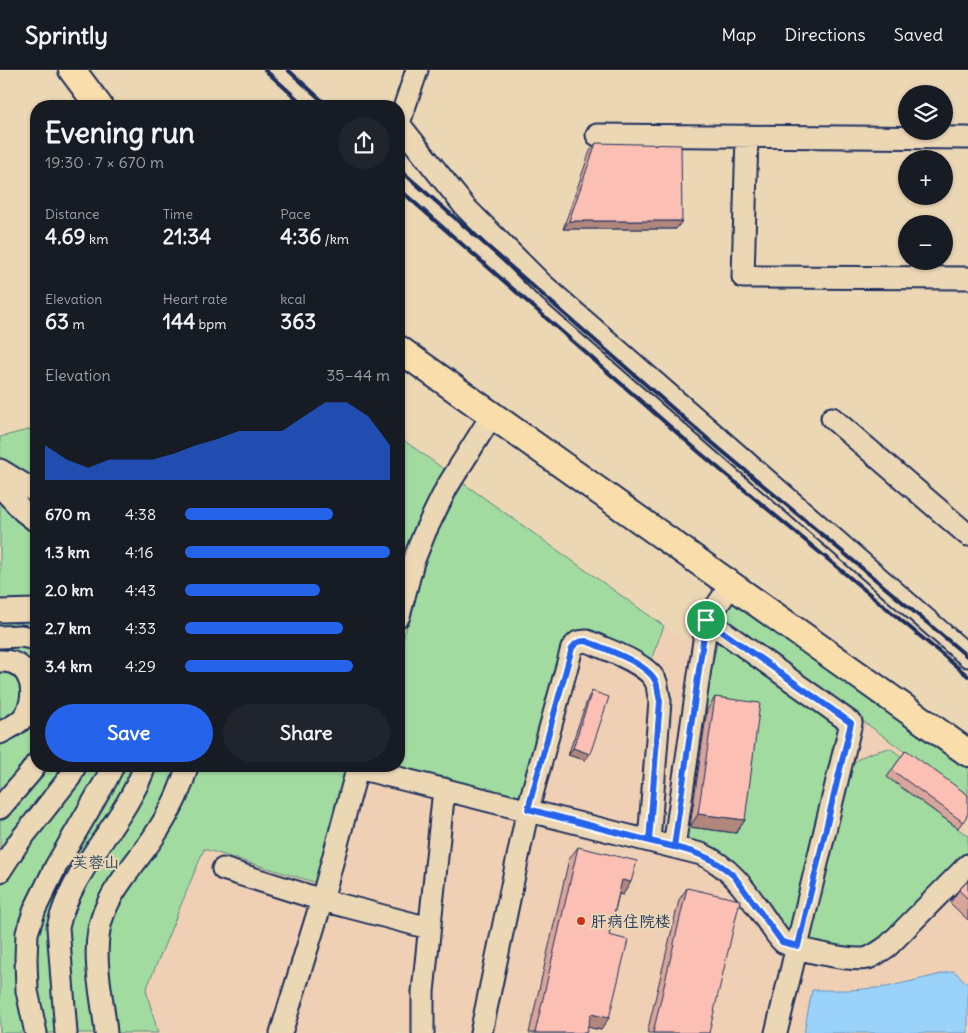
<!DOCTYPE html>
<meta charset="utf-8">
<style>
:root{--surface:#171b24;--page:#20242c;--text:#f1f3f6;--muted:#9ea1a6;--line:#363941;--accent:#2563eb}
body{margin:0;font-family:Delius,"LXGW WenKai TC",sans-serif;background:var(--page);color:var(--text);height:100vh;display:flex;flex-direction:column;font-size:19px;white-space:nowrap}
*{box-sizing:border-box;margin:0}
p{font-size:16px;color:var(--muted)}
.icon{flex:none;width:28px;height:28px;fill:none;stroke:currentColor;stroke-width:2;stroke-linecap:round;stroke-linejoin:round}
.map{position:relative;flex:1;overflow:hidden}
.sheet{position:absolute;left:30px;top:30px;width:375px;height:672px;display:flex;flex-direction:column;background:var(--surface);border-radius:20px;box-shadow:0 1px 4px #0004}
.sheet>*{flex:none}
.controls{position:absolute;left:898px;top:15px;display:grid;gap:10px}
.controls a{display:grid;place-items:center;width:55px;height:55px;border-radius:50%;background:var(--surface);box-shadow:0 1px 4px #0004;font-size:25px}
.pin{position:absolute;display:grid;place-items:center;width:42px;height:42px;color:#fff;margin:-21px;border:2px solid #fff;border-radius:50%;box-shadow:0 1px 5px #0007}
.round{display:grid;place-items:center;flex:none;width:52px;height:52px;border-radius:26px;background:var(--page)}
.overview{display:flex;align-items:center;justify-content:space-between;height:85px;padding:0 15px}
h1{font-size:28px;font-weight:700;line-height:38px}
.metrics{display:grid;grid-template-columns:repeat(3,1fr);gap:8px;height:85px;padding:5px 15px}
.metrics div{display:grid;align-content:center}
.metrics b{font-size:21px;font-weight:700}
.metrics small{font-size:14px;font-weight:400}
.metrics p{font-size:14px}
.chart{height:140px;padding:10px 15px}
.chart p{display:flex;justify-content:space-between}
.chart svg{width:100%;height:90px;margin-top:5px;fill:var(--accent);opacity:.7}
.primary-button{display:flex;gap:10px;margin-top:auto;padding:10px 15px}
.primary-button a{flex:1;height:58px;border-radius:30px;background:var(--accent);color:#fff;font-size:20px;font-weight:700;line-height:58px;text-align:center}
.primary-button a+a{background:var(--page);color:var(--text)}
ul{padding:0 15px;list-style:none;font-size:16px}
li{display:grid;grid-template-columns:80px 60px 1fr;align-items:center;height:38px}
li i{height:12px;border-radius:6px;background:var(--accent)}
header{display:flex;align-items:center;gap:30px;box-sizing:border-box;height:70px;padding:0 25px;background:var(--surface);border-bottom:1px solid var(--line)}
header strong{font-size:24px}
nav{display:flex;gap:28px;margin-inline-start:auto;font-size:18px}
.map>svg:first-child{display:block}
</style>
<header>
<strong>Sprintly</strong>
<nav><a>Map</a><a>Directions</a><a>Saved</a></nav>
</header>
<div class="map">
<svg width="968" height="963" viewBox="0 0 968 963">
<rect width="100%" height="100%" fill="#ecd7b5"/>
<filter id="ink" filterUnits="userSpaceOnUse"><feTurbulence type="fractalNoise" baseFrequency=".02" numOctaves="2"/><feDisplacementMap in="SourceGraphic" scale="10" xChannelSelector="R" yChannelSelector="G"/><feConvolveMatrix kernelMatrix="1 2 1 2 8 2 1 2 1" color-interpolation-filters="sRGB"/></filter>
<g filter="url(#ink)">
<path fill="#f0d0b4" d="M399 367 683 569 719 519 968 698V963H158L146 920 200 790 235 696H399Z"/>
<path fill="#a1dba0" stroke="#5e857f" d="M36 358V696H349L317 813 204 779 146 920 158 963H0V367Z
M399 367 448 402 399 509Z
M463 413 664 556 649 595 588 565 522 728 399 696V586L422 496 441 455Z
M730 527 968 698V728L726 551Z
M718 571 841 657 791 863 778 858 685 771V756L736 763 751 645 700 639Z
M890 678 902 687 887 707 968 766V783L881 873 870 879 832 877 807 869 847 699C859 685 873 682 890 678Z"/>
<path fill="#9ad2f9" stroke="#6791bb" d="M954 901 968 914V963H804L812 920H851L887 917Z"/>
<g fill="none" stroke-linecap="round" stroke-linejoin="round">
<defs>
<path id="minor" d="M399 53 417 0
M399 54 465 137 542 214 968 586
M597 65 968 68
M747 66 743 207 968 208
M832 348 968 465
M0 400 36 422
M0 416 23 441 36 451
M0 541 36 540
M399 546 413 492 425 462 447 417 492 345
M707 550 851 653 776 963
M0 567 21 566 36 569
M0 591C32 589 40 627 23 648 17 655 7 659 0 663
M358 698 701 784C734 798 749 826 769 854 773 859 778 868 783 872 796 880 854 892 868 888 876 885 882 880 888 876L968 795
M0 738 30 703 36 694
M674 777 707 550 731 515
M223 799 322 830 429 858
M0 801 18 773 70 707 75 696
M36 963 27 921 26 889 27 863 35 839 56 796 105 712 113 696
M66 963 58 857C72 797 124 754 145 696
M106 963C103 930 93 893 99 860 105 825 133 797 153 768 167 747 181 722 187 696
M281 963 322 830 358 696
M423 963V922L444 719
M481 963 528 739 572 578 578 572 587 571C605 579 648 593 656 612 658 617 658 625 660 631L649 771"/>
<path id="major" d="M72 0 99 36
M399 279 968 683"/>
</defs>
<use href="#minor" stroke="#1b2f5e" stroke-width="25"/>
<use href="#major" stroke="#1b2f5e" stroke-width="30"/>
<use href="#minor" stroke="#ecd7b5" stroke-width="21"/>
<use href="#major" stroke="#f9deab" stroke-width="26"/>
<path stroke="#1b2f5e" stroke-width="4" d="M265 0 305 36
M288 0 328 36
M399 99 709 370 968 587
M399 119 699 382 968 606"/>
</g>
<path fill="#d8a59a" stroke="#1b2f5e" d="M596 73 682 151 676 159H563L590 81Z
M592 621 590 684 585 690 568 685 588 628Z
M715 627 745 750 736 763 690 757 707 640Z
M906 680 968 744 958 758 887 707Z
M578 777 623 825 619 824 609 865 601 960 588 957 586 963H529L569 789Z
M968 811V850L950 833 959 820Z
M687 818 709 963H647L679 830Z"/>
<path fill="#b0867d" stroke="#1b2f5e" d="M569 151H682L676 159H563Z
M573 678 590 684 585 690 568 685Z
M698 744 745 750 736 763 690 757Z
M622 810 631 812 623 825 613 823Z
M591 944 609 948 601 960 582 956Z"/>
<path fill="#fbc0b3" stroke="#1b2f5e" d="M596 73 681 75 682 151H569Z
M592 621 609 627 590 684 573 678Z
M715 627 760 633 745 750 698 744Z
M906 680 968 725V744L963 752 892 700Z
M578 777 637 791 631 812 622 810 609 865 628 870 609 948 591 944 586 963H535Z
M968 811V829L959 820Z
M687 818 740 830 709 963H653Z"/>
</g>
<g fill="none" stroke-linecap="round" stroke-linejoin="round" filter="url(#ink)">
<defs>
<path id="route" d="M706 550 674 777C625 765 577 752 528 739L572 578C576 572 580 571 586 571 605 579 648 593 656 612 658 617 658 625 660 631L649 771C682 779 708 782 734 806L782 872 798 876 851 653 706 550"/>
</defs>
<use href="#route" stroke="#fff" stroke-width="10"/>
<use href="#route" stroke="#2563eb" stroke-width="6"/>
</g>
<circle fill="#c8321e" stroke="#ecd7b5" stroke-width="2" cx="581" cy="851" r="5"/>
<g text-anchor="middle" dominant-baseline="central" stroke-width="4" stroke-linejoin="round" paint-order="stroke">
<g font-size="16" fill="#2f4968" stroke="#ecd7b5">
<text x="96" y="792">芙蓉山</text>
</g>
<g font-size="16" fill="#1b2f5e" stroke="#ecd7b5" text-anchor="start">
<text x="591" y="851">肝病住院楼</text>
</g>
</g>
</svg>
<div class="controls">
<a><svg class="icon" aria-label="layers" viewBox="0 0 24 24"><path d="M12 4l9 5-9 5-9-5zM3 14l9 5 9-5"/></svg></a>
<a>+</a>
<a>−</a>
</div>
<div class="pin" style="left:706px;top:550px;background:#1e9e55"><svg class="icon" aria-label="arrive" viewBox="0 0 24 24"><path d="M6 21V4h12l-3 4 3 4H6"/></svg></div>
<section class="sheet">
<div class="overview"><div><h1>Evening run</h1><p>19:30 · 7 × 670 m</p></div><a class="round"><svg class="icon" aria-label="share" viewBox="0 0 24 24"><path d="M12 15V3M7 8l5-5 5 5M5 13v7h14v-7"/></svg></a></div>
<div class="metrics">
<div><p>Distance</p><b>4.69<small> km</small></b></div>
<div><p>Time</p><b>21:34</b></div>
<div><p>Pace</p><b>4:36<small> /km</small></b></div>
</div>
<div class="metrics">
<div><p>Elevation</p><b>63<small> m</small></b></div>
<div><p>Heart rate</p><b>144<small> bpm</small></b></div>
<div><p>kcal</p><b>363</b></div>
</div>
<div class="chart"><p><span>Elevation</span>35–44 m</p>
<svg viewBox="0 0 160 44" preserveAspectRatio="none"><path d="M0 44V27L10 34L20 38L30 34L40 34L50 34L60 31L70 27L80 24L90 20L100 20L110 20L120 13L130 6L140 6L150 13L160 27V44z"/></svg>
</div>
<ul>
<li><b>670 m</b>4:38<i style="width:72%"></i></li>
<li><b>1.3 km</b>4:16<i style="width:100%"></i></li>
<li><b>2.0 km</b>4:43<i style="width:66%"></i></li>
<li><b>2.7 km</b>4:33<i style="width:77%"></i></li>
<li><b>3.4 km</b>4:29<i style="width:82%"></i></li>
</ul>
<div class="primary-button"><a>Save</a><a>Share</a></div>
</section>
</div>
